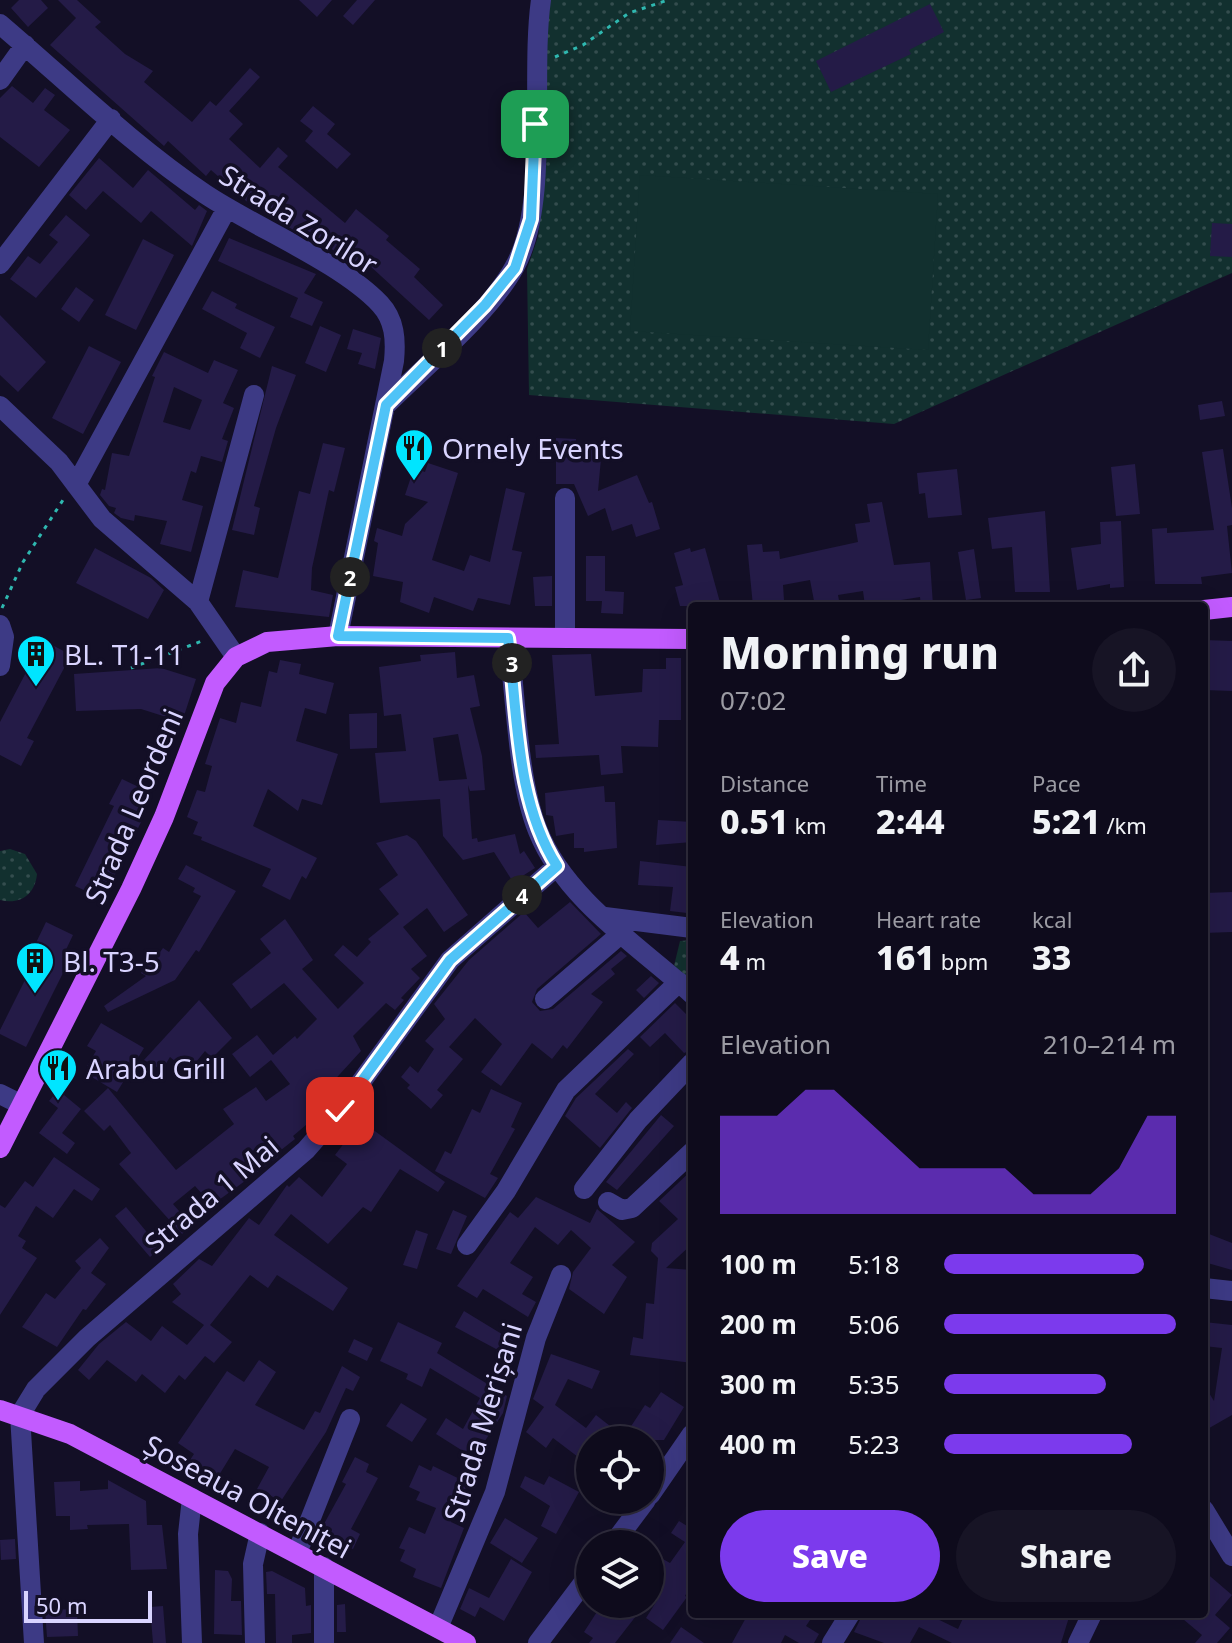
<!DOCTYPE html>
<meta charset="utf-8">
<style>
:root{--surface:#0e0b1c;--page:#171425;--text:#f1f3f6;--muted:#9b9ba3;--line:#2e2b3b;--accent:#7c3aed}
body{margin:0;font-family:"Noto Sans",sans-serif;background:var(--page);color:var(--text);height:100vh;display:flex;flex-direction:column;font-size:30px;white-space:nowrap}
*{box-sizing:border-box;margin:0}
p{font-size:26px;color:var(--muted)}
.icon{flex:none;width:44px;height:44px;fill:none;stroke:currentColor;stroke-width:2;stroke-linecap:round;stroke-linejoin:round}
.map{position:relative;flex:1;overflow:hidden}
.drawer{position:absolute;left:688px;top:602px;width:520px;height:1016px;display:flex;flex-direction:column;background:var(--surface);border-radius:8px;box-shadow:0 8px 32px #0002,0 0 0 2px var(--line)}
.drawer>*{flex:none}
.controls{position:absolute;left:576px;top:1426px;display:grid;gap:16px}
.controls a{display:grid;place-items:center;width:88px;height:88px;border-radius:50%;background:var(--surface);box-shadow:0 8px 32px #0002,0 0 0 2px var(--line);font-size:40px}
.scale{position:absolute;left:24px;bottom:20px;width:128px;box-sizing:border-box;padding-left:8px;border:4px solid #d9d4ff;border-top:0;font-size:22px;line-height:28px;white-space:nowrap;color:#d9d4ff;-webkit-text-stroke:6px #130f26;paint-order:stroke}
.pin{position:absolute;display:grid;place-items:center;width:68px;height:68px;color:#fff;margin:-34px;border-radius:16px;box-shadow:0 4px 12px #0006}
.km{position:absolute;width:40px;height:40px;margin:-20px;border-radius:50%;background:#222;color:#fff;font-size:22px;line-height:40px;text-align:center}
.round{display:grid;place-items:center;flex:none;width:84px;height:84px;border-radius:42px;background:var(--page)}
.summary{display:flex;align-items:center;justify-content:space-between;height:136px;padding:0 32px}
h1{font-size:44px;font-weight:800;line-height:60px}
.figures{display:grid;grid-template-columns:repeat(3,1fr);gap:12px;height:136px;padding:8px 32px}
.figures div{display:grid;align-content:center}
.figures b{font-size:34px;font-weight:800}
.figures small{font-size:22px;font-weight:400}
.figures p{font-size:22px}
.chart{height:224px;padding:16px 32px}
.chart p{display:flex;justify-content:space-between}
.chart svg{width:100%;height:144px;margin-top:8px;fill:var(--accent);opacity:.7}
.cta{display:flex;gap:16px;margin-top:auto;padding:16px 32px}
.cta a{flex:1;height:92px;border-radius:48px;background:var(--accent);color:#fff;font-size:32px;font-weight:800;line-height:92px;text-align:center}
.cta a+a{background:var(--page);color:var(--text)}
ul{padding:0 32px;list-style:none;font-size:26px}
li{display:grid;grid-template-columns:128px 96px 1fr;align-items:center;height:60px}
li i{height:20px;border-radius:10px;background:var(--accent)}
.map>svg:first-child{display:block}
</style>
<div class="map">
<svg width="1232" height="1643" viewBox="0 0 1232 1643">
<defs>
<pattern id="grass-dots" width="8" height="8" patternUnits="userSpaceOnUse" patternTransform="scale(2)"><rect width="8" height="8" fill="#12302f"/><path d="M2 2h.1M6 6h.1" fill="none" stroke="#344d4e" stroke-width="1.8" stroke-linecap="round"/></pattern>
</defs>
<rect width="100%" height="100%" fill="#130f26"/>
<path fill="url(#grass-dots)" d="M550 0H1232V273L894 424 529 395 527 269 538 237 541 212V90Z
M10 849 25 854 37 874C35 895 20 905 0 900V851Z
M692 940V981L674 966 680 941Z"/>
<path fill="#12302f" d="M640 175 938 194 928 350 630 331Z"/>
<path fill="#241b47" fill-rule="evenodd" d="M19 0H41L48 8 28 27 11 8Z
M58 0H77L101 22 95 27 125 54 153 71 144 82 192 122 210 101 216 106 250 68 260 77 229 111 243 124 229 139 260 168 278 147 288 156 278 167 345 223 356 209 389 236 386 240 420 269 414 277 443 305 429 320 369 265 363 272 314 236 311 240 285 225 262 205 258 210 253 207 211 170 206 176 168 141 164 146 50 45 76 18Z
M299 0H332L317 17Z
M357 0H375L353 25 343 16Z
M930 4 944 32 909 50 911 54 831 92 816 61Z
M12 86 33 103 45 88 55 95 44 110 70 130 39 167 0 137V98Z
M313 106 335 124 327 134 351 154 337 169 305 141 313 131 300 121Z
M99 158 133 188 148 170 195 210 199 205 207 211 192 246 151 211 141 223 103 191 86 210 69 195Z
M66 215 90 235 36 298 10 279 28 256 40 264 58 242 49 235Z
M1212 223 1232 224V257L1210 256Z
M229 238 316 274 304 293 323 302 312 326 290 317 298 298 218 261Z
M143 239 174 255 136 330 105 315Z
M76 287 94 300 79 322 61 309Z
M212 291 237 304 235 308 275 327 260 358 240 348 247 333 202 309Z
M0 315 46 362 18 392 0 375Z
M320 326 341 335 326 372 305 363Z
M353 329 381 338 375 369 358 364 362 353 347 349Z
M89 346 121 362 83 434 52 418Z
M164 352 208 373 214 360 238 370 223 403 234 408 222 439 228 441 222 462 201 456 196 473 191 471 182 500 203 506 191 552 160 544 167 521 135 515 134 521 121 518 114 513 116 508 109 506 100 495 102 489 105 490 112 453 129 456 155 377 152 376ZM174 387 202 400 190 430 163 422Z
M272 366 296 375 276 428 254 506 260 508 254 535 232 530Z
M1222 401 1225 416 1200 420 1198 405Z
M556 438 576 439V445L602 448 598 491 637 475 649 503 652 502 660 529 636 537 632 524 612 531 605 508 588 516 574 484H556Z
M323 443 345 448 334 492 329 490 312 568 311 590 333 595 329 617 235 607 243 570 278 578 299 491 310 494Z
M1223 449 1232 508V525L1227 526 1232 573 1201 577 1202 584H1155L1152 529 1167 528V533L1214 530 1202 452Z
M428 463 458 473 432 560 464 571 470 555 490 562 506 488 525 493 512 550 522 552 510 605 478 598 473 611 434 597 429 613 400 602 403 582 373 576 378 543 374 541 377 528 402 536 405 524 428 502 405 495 414 468 425 472Z
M1135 464 1140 514 1116 516 1111 467Z
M957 469 962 515 928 518 925 493 919 494 917 473Z
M882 502 894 565 930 562 933 605 921 606 920 597 882 603 883 606H865L863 591 838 595 840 606H815L810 580 783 585 784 600 768 602V606H753L747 545 762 544 763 552 779 551 780 559 858 542 855 524 870 522 867 504Z
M1045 511 1050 592H1015L1012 547 992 549 988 518Z
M1121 521 1124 587 1110 588V584L1077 590 1071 548 1101 544 1100 522Z
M95 548 151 578 164 590 148 619 76 583Z
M690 548 691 552 705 548 721 606H680L675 587 683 585 674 553Z
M974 549 981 598 966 600 958 552Z
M586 556H605V591L624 592 623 614 601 613 602 601H586Z
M552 576V606H535L533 577Z
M43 640 71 655 27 738 34 741 21 766 0 755V722Z
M1204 640 1232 641V691L1204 690Z
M455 652 457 678 474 675 480 706 470 708 482 756 485 790 470 791 468 785 472 839 477 838 478 842 515 834 520 854 524 851 535 868 513 882 494 852 463 860 443 836 440 799 380 803 375 753 406 751 401 714 384 716 379 667 421 661 420 655ZM458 734 467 779 439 781 433 738Z
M591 654 595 696 642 692 643 669H666V658H681V720H659L658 747 621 746 623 773 601 775 599 755 536 758 535 745 559 744 552 655Z
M280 660 301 664 299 674 334 683 326 714 305 708 296 741 338 754 322 805 302 799 298 811 268 789 253 826 317 858 306 879 302 876 290 900 262 886 271 869 201 840 202 837 193 834 198 822 187 817 197 790 205 792 212 766 205 764 220 718 236 723 241 702 261 707 269 671 277 673Z
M161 668 196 679 182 722 141 709 76 711 74 674Z
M377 713V748L350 749 349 714Z
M122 779 149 792 140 810 146 812 103 899 75 886 114 806 109 804Z
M604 786 605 802H615L617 848 584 852V848H574V833L556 836 553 816 546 815 545 793Z
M658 820 692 822V842L656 845Z
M407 835 416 841 468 915 444 932 427 908 403 927 427 956 411 969 420 978 401 998 404 1000 395 1010 386 1003 353 1036 361 1051 318 1098 326 1108 293 1136 295 1139 276 1154 278 1157 212 1205 195 1186 173 1204 191 1225 182 1234 119 1164 131 1153 110 1125 104 1131 84 1111 108 1088 176 1170 234 1124 223 1109 256 1087 266 1101 290 1084 271 1060 250 1077 232 1054 257 1035 273 1055 295 1036 297 1039 317 1019 284 983 251 1009 232 984 271 953 260 939 285 919 313 960 302 969 338 1009 364 983 334 955 343 945 357 957 371 942 368 939 399 914 379 889 398 875 376 843Z
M640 861 692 867 687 913 670 911 673 887 638 885Z
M186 865 236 891 199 952 196 950 175 980 108 1012 104 1006 146 976 141 973 150 960 153 962 163 948 169 952 201 896 193 892 195 888 178 879Z
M1232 892V932L1204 933V893Z
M570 902 601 934 537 989 532 1002 540 1011 553 1009 621 951 627 956 611 969 615 974 591 994 603 1002 567 1049 563 1045 552 1059 532 1043 501 1086 481 1072 502 1044 475 1018 449 1047 463 1059 437 1090 443 1095 431 1109 407 1088 410 1085 401 1077 410 1066 418 1073 434 1049 425 1041 445 1019 434 1004 469 960 524 912 538 928Z
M46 922 73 935 63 956 70 959 26 1047 0 1034V1030L39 952 33 949Z
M651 976 659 983 644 998 636 990Z
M199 1000 232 1038 212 1058 205 1051 188 1072 170 1057 162 1070 144 1060Z
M675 1003 692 1020V1050L684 1053 665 1033 650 1047 640 1037Z
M101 1023 144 1048 117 1092 90 1076 93 1070 87 1066 96 1051 87 1046Z
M628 1049 634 1054 595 1094 617 1113 626 1102 632 1108 600 1148 565 1116 576 1098Z
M491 1089 522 1103 511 1127 515 1129 490 1174 498 1178 485 1198 435 1171 445 1151 451 1154 472 1109 480 1113Z
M58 1090 81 1109 62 1133 75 1143 67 1154 39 1133 58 1108 49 1101Z
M661 1115 674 1126 617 1190 606 1182Z
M361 1121 445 1182 438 1192 400 1169 371 1212 363 1207 328 1244 291 1214 274 1235 348 1288 333 1311 277 1275 268 1288 250 1275 210 1325 232 1342 214 1363 205 1356 185 1380 179 1375 165 1393 142 1374 136 1382 107 1360 89 1380 78 1370 99 1344 126 1322 151 1341 162 1326 187 1345 204 1325 172 1302 181 1294 173 1284 199 1259 212 1266 249 1218 259 1225 287 1185 289 1187 299 1177 322 1197 347 1164 335 1155Z
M54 1157 100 1189 92 1201 74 1189 53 1218 36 1206 18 1236 26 1241 22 1248 37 1258 0 1315V1205L5 1208 25 1181 33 1187Z
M692 1170V1244L666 1268 692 1270V1363L630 1355 633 1337 643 1339 646 1303 654 1304 658 1258 651 1251 652 1243 678 1219 659 1201Z
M536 1197 590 1223 597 1209 635 1242 612 1265 627 1277 604 1314 569 1289 573 1272 591 1248 571 1230 558 1245 535 1227 510 1263 533 1277 522 1294 536 1302 528 1317 483 1289 477 1298 457 1286 510 1212 518 1218Z
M126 1207 160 1248 150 1257 115 1216Z
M453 1210 467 1216 451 1254 436 1249Z
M416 1230 428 1234 417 1269 403 1265Z
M1204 1232 1232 1243V1270L1204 1262Z
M100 1238 109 1248 91 1273 106 1284 86 1310 83 1309 57 1347 22 1327 46 1293 55 1299 81 1268 75 1261Z
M464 1311 520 1345 513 1358 455 1327Z
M398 1322 442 1343 437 1353 507 1396 503 1413 474 1458 436 1434 446 1418 463 1429 480 1398 430 1368 422 1387 406 1379 408 1374 380 1361Z
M1204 1322 1232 1325V1415L1204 1431V1385L1214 1401 1222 1348 1204 1346Z
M354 1339 373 1348 367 1361 348 1352Z
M551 1354 600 1371 592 1389 568 1379 555 1405 586 1428 596 1415 624 1437 645 1405 650 1408 661 1392 684 1407 664 1440H590V1466L553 1438 546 1448 526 1432 544 1407 533 1399Z
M259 1360 276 1372 255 1405 304 1430 315 1411 320 1413 342 1366 360 1377 353 1391 346 1388 326 1432 281 1501 257 1489 269 1467 235 1449 216 1480 188 1463 194 1454 178 1443 227 1371 244 1382Z
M401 1403 427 1419 412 1442 386 1426Z
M355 1457 369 1464 366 1472 378 1478 351 1529 360 1534 353 1549 319 1533 346 1484 342 1482Z
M419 1465 431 1471 433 1466 468 1483 451 1522 464 1528 441 1588 413 1577 416 1569 400 1561 405 1550 399 1548 409 1527 425 1534 436 1508 416 1500 420 1492 409 1487Z
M525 1476 544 1485 549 1476 579 1492 556 1534 541 1526 550 1506 520 1487Z
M108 1480 146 1501 147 1525H162L167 1569 131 1570 129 1524 87 1525 88 1529 70 1530V1516H56L54 1482 80 1481V1491L108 1489Z
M505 1518 538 1538 522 1563 490 1543Z
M679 1521 692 1529V1583L685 1596 687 1597 663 1630 646 1618 658 1599 650 1594V1552L670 1563 685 1542 671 1533Z
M15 1539 16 1559 1 1560 0 1540Z
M511 1559 532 1572 504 1621 480 1607 475 1617 460 1609 469 1588 489 1598Z
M215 1570 228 1571 232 1579 231 1601H241L242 1635 214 1634Z
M272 1571 305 1588 306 1606 311 1605V1633L292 1635V1643H276L275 1594H267L266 1572Z
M1204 1571 1232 1595 1215 1615 1230 1628 1217 1643H1195L1202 1635 1177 1614H1204Z
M345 1604 346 1632H337V1605Z
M602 1604H615L636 1616 615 1643H589L593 1638 584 1632Z
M163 1606 166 1643H153L150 1607Z
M77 1609 78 1636 47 1637 45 1610Z
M748 1614H814L806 1626 819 1634 814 1643H799L785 1635 781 1643H732Z
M863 1614H927L958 1629 965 1614H1070L1061 1643H952L919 1627 910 1643H884L854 1632Z
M681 1627 704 1643H670Z"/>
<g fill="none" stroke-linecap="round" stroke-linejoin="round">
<path stroke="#2fb8b0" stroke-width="3" stroke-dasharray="4 6" stroke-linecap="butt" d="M555 57 583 45 629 13 668 0
M2 608 23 562 63 500
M131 668 202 641"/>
<path stroke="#3d3a85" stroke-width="20" d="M0 24C67 81 132 145 205 194 256 228 340 262 380 304 395 320 396 340 394 361L338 636
M0 80 25 45
M0 264 111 119
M386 405C425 366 490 313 515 266 550 203 530 76 541 0
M0 406 59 462 102 519 198 602 236 657
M76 485 227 208
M198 602 254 395
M0 625 4 637 0 666
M508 638C516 695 517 779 538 831 565 899 639 946 692 994
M565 638V498
M605 917 692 928
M545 999 623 932
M0 1094 22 1105
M584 1189 638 1120 692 1063
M608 1202 622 1210 632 1208 692 1152
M467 1245 506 1191 566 1090 679 982
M1204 1288 1232 1291
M650 1495 692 1434
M1204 1510 1232 1556
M613 1544 646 1500
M297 1553 350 1419
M324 1567V1643
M438 1628 495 1492 536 1338 561 1275
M34 1643 20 1415 36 1389 87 1338 306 1150 340 1111 450 960 557 866
M192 1643 188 1534 192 1498
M255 1643 253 1564 260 1533
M538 1643 590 1574
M832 1643 850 1614
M1078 1643 1092 1614"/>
<path stroke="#c25bff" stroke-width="20" d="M1204 610 1232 607
M0 1148 131 889 164 817 215 683 236 657 267 642 338 636 692 639
M0 1410 70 1434 466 1643"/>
</g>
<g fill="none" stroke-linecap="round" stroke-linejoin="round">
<defs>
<path id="route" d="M340 1111 450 960 557 866C515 800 518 713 508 638L338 636 386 405 485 305 515 268 531 219 535 124"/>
</defs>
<use href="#route" stroke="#fff" stroke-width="16"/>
<use href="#route" stroke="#4fc3f7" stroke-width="10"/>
</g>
<defs>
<symbol id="restaurant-pin" viewBox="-11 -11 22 30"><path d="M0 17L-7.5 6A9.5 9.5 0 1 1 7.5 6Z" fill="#00e5ff" stroke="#130f26"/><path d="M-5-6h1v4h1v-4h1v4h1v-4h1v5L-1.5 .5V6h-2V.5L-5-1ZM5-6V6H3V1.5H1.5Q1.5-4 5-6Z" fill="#111"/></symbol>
<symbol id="building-pin" viewBox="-11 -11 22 30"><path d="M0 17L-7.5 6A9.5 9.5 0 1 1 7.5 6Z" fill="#00e5ff" stroke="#130f26"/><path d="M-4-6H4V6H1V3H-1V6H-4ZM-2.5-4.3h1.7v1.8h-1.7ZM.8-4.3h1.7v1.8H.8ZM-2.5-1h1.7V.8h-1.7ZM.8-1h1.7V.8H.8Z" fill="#111"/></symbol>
</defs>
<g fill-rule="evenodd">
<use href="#restaurant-pin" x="392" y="426" width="44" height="60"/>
<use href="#building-pin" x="14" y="632" width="44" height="60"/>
<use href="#building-pin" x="13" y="939" width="44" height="60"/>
<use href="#restaurant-pin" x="36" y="1046" width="44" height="60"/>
</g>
<g text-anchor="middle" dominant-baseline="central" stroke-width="7" stroke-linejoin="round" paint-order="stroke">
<g font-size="28" fill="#d9d4ff" stroke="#130f26">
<text transform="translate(299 219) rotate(32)">Strada Zorilor</text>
<text transform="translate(133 806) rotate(-67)">Strada Leordeni</text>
<text transform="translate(211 1194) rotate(-40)">Strada 1 Mai</text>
<text transform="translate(482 1422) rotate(-73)">Strada Merișani</text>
<text transform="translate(248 1496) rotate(28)">Șoseaua Olteniței</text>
</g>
<g font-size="28" fill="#d9d4ff" stroke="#130f26" text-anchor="start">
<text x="442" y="448">Ornely Events</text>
<text x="64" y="654">BL. T1-11</text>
<text x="63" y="961">Bl. T3-5</text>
<text x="86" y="1068">Arabu Grill</text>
</g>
</g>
</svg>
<div class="controls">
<a><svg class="icon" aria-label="locate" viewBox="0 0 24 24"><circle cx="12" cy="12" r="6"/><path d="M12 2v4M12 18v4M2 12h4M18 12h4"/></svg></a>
<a><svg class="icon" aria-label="layers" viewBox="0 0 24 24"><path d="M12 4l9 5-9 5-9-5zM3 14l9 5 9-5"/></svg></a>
</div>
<div class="scale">50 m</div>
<div class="pin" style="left:535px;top:124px;background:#1e9e55"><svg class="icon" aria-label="arrive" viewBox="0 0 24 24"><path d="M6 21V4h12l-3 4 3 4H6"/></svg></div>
<div class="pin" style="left:340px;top:1111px;background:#d93025"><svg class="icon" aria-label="check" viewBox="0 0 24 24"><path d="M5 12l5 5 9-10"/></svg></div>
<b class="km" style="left:442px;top:348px">1</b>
<b class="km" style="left:350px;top:577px">2</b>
<b class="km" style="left:512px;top:663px">3</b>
<b class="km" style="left:522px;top:895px">4</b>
<section class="drawer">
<div class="summary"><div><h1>Morning run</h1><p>07:02</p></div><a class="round"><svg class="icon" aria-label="share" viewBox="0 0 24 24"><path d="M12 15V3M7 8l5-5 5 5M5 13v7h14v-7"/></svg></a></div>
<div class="figures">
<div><p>Distance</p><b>0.51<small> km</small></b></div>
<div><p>Time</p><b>2:44</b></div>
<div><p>Pace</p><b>5:21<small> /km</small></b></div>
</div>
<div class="figures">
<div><p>Elevation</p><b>4<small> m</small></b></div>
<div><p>Heart rate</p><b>161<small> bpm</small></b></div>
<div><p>kcal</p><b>33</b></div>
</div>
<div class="chart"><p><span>Elevation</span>210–214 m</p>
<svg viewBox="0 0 160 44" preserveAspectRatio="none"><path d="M0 44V14L10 14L20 14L30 6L40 6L50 14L60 22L70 30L80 30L90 30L100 30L110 38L120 38L130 38L140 30L150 14L160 14V44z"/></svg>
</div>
<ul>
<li><b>100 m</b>5:18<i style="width:86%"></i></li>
<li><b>200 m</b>5:06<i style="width:100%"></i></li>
<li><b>300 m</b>5:35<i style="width:70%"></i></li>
<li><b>400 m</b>5:23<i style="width:81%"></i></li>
</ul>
<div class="cta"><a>Save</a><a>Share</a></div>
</section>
</div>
